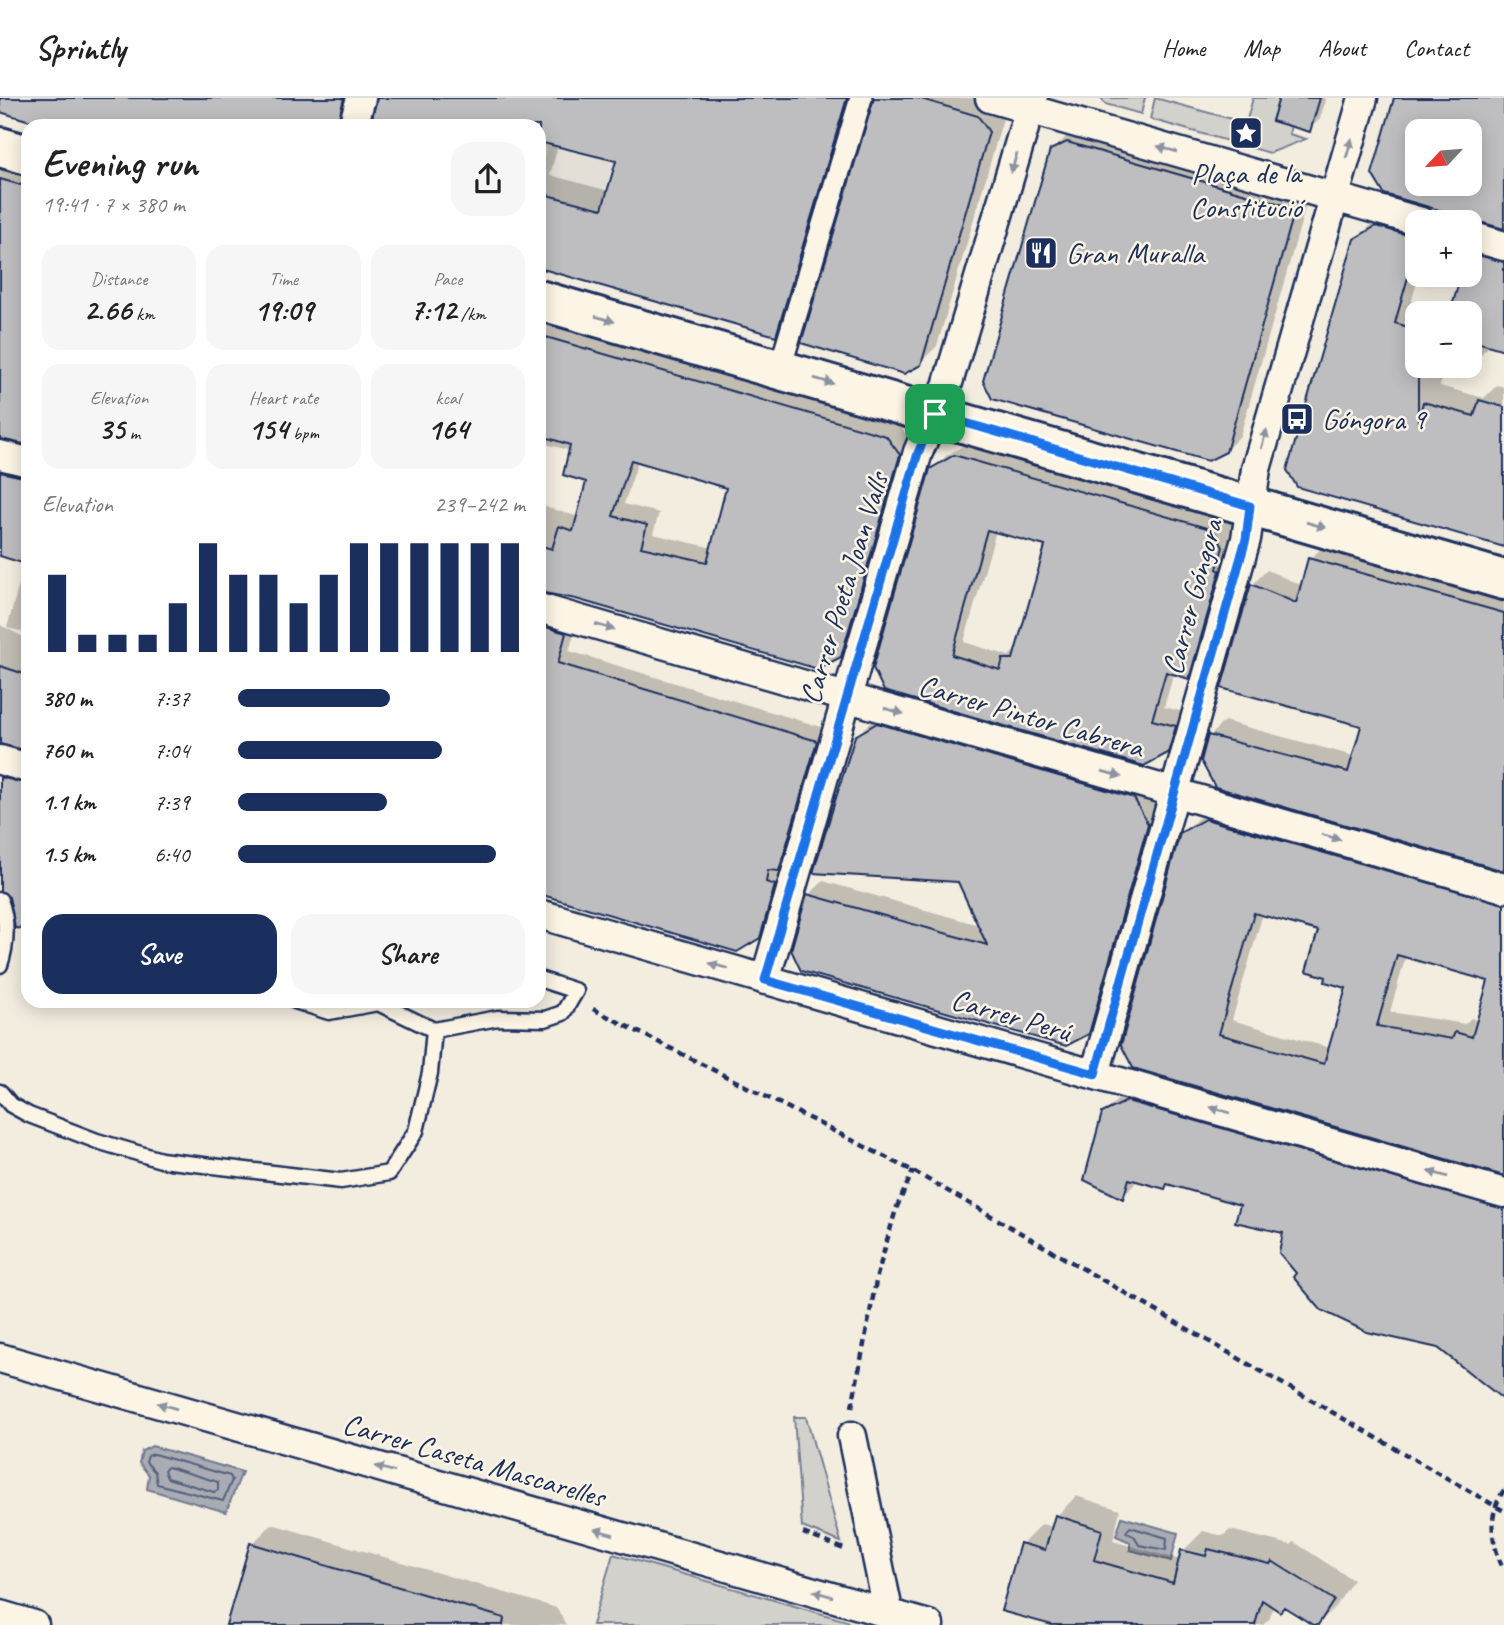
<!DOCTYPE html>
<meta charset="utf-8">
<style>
:root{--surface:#fff;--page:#f6f6f6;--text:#222;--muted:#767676;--line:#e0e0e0;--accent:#1b2f5e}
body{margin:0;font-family:Caveat,sans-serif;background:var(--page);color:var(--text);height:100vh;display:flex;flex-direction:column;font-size:26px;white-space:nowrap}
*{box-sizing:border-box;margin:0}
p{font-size:23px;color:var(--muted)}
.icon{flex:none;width:38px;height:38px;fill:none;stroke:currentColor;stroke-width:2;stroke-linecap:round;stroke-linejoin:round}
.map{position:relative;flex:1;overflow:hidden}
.drawer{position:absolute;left:21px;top:21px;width:525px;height:889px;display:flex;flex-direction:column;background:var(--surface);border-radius:21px;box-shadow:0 4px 18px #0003}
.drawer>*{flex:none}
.needle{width:46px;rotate:244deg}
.fabs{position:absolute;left:1405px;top:21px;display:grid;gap:14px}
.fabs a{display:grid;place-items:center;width:77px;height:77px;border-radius:14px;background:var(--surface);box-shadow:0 4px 18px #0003;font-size:35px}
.pin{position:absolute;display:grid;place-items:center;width:60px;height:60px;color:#fff;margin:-30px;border-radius:14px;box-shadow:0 4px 10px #0006}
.round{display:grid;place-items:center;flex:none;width:74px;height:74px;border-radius:21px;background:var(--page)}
.headline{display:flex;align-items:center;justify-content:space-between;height:119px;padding:0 21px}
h1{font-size:38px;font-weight:800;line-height:52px}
.figures{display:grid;grid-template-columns:repeat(3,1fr);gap:10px;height:119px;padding:7px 21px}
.figures div{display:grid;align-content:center;border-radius:18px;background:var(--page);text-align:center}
.figures b{font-size:30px;font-weight:800}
.figures small{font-size:19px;font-weight:400}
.figures p{font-size:19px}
.chart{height:196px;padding:14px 21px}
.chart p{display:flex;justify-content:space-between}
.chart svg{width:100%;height:126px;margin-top:7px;stroke:var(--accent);stroke-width:6}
.action{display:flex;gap:14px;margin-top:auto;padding:14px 21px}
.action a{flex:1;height:80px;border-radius:21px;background:var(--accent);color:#fff;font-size:28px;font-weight:800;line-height:80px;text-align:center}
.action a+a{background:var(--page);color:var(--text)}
ul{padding:0 21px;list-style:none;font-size:23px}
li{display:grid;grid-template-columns:112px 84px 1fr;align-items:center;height:52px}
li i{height:18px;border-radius:9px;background:var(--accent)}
header{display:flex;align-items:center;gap:42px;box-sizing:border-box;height:98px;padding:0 35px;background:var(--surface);border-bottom:2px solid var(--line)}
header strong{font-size:33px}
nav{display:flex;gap:38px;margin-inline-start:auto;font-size:24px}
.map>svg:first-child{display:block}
</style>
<header>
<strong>Sprintly</strong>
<nav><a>Home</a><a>Map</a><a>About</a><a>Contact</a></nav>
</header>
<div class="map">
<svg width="1504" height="1527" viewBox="0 0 1504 1527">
<rect width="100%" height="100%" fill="#f3ede0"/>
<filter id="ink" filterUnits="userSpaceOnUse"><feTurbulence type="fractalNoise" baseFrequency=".0143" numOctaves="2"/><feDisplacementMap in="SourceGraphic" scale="14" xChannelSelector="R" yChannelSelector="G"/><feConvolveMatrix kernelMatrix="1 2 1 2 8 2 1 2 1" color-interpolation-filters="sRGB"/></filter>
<g filter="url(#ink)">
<path fill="#e3dfd6" d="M548 46 616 63 581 182 539 170V77Z"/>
<path fill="#d3d1cc" stroke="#778095" stroke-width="2" d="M1101 0H1145L1141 16 1105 6Z
M1155 0 1246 25 1253 0H1279L1272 22 1291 28 1289 36 1306 41 1270 55 1150 21Z
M794 1319H806L841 1444 802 1429Z
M613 1456 847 1523 850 1527H592Z"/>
<path fill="#a9acb3" stroke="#707a91" stroke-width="2" d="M152 1348 242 1374 226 1414 147 1391 149 1377 139 1365 142 1353Z
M1122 1419 1178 1435 1171 1463 1130 1452V1444L1116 1438Z"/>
<path fill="#0003" fill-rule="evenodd" d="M0 0H356L365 28H53L0 13Z
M378 0H858L792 220 775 236 539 168V28H365L372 26ZM558 47 618 62 609 93 550 77Z
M875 0H994L1004 17 937 248 920 265Z
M1281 0H1326L1320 21 1309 32Z
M1396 0H1504V129L1470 121V124H1418L1419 177 1410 209 1432 215H1418V268H1446L1440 288 1484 300 1497 287 1504 289V447L1298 388 1356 141 1373 125 1394 113 1438 124 1434 111 1385 95ZM1418 33H1470V86H1418Z
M1082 30 1298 93 1306 107 1240 338 1225 353 1052 53 1067 38Z
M0 66 28 74V345L0 340Z
M1470 126 1504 144V250L1491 246 1480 257 1470 254V215H1452L1461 185 1433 177H1470Z
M539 221 899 326 911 344 853 544 840 557 539 493V407L579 419 589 383 571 353 539 344ZM638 363 728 389 713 450 653 436 659 415 624 406Z
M968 345 1227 419 1236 435 1202 566 1189 579 1174 575 1164 609 1188 615 1181 640 1167 653 886 591 932 372 946 358ZM996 433 1047 447 1018 549 1009 558 964 544Z
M0 353 28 365V530L24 534 7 530 25 464 0 457Z
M1325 447 1504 497V771L1210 638 1224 623 1354 658 1363 626 1252 487 1267 472 1303 488 1310 461Z
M539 508 578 523 569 553 828 631 791 759 778 772 787 775 772 826 759 839 539 794Z
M0 527 28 541 23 559 28 561V651L0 645Z
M893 612 1148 686 1162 710 1103 919 1088 934 809 797 823 783 979 827 959 782 856 639 871 624Z
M0 661 28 671V837L5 780 0 777Z
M1221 707 1504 789V1078L1134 969 1182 736 1197 721ZM1263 815 1320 832 1348 889 1330 950 1232 922ZM1406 858 1490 881 1478 923 1471 920 1465 926 1390 914Z
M1142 990 1504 1094V1300L1438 1248 1299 1174 1285 1134 1242 1106 1169 1085 1164 1089 1138 1082 1123 1099 1104 1015 1119 1000Z
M1076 1398 1120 1412 1113 1443 1181 1462 1183 1453 1203 1433 1223 1438 1230 1432 1291 1447 1294 1444 1353 1482 1336 1508 1317 1527 1285 1507 1273 1508 1270 1520 1263 1527H1058L1022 1446 1042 1426 1053 1429 1057 1418Z
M272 1426 557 1510 566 1527H245L252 1446Z"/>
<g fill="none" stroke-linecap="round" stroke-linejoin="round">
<path stroke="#546180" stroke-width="2" d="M154 1356 230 1378 232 1382 223 1403 157 1386 155 1374 146 1364 148 1358Z
M168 1369 218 1384V1392L214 1394 167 1380 164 1372Z
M1130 1429 1167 1440 1166 1452 1139 1447 1135 1439 1126 1434Z"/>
</g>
<path fill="#bebec0" stroke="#1b2f5e" stroke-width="2" fill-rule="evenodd" d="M0 0H344L337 28H47L0 14Z
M377 0H847L776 238 539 170V95L602 111 616 63 539 44V28H370Z
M874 0H918L978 18 989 34 921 267 904 276 801 245Z
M1279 0H1320L1310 34 1272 23Z
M1394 0H1504V131L1384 96 1372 76ZM1418 33H1470V86H1418Z
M1067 44 1284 107 1292 122 1226 354 1208 363 992 301 983 283 1050 52Z
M0 81 28 89V347L0 341Z
M1376 128 1418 140V174L1410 172 1395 225 1418 232V324L1423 304 1474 318 1479 302 1504 309V449L1297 389 1287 372 1354 141Z
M1470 155 1504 164V252L1470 242V215H1450L1461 177H1470Z
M539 237 886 338 900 357 841 559 818 571 576 501 539 494V447L552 451 559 428 573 433 586 384 563 377 570 347 539 337ZM631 362 726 390 707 464 641 449 647 427 613 418Z
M954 357 1214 432 1223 449 1217 471 1220 473 1189 581 1166 574 1152 622 1176 628 1168 655 1144 668 884 593 873 570 930 371ZM987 432 1045 448 1013 561H1003L1000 572 952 557Z
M0 374 28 380V467L0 458Z
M1308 460 1504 515V773L1215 689 1201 663 1208 637 1348 674 1361 628 1221 590 1251 486 1296 505Z
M539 527 566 535 558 565 817 643 779 773 768 772 766 784 775 787 760 840 737 854 539 796Z
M0 568 28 577V653L0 646Z
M877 625 1134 700 1148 726 1089 936 1066 948 801 873 791 852 807 796 987 847 958 784 813 775 855 638Z
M0 679 28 686V831L15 830 9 799 0 793Z
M1205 721 1504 806V1078L1133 970 1121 947 1180 735ZM1254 815 1318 833 1306 873 1326 879 1325 884 1346 890 1324 966 1219 936ZM1397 857 1488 883 1472 939 1455 934 1452 941 1377 928Z
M1127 1003 1504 1111V1302L1438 1250 1367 1234 1321 1212 1293 1179 1296 1175 1279 1155 1283 1135 1235 1124 1240 1107 1167 1086 1165 1091 1129 1081 1123 1101 1084 1082 1102 1015Z
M1055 1417 1102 1432 1094 1462 1173 1485 1181 1452 1206 1458 1208 1451 1270 1466 1272 1463 1334 1502 1318 1527H1313L1284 1509 1280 1514 1262 1502 1255 1527H1052L1001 1513 1020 1445 1045 1452Z
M250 1445 504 1520 503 1527H226Z"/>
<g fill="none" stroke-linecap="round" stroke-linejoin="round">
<defs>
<path id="service" d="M0 802C8 822 7 847 0 867
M295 903 329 914 378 905 434 932 498 920 545 921 563 915 576 893 539 881
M0 994 11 1007 29 1017 97 1043 161 1062 341 1083 389 1075 416 1033 430 975 434 932"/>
<path id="pedestrian" d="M780 270 861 0"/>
<path id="minor" d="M990 0 1421 124
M353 28 361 0
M1470 138 1504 148
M0 357 28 364
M539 510 1504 790
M0 662 28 670
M539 816 1504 1095
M765 882 918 354 947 288 1033 0
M1095 976 1246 441 1256 371 1363 0
M0 1260 929 1527
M852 1338 891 1527
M0 1517 34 1527"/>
<path id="primary" d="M0 49 28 57
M539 202 1504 482"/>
</defs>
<use href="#service" stroke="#1b2f5e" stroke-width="19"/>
<use href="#pedestrian" stroke="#1b2f5e" stroke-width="26"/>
<use href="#minor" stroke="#1b2f5e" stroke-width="33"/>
<use href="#primary" stroke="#1b2f5e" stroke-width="44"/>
<path stroke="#1b2f5e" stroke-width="4.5" stroke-dasharray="7 5" stroke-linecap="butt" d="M593 911 913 1073 1504 1413
M852 1309 877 1178 896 1111 913 1073
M1504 1392C1487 1417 1491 1446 1504 1472
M803 1435 844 1451"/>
<use href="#service" stroke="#fcf5e5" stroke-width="14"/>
<use href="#pedestrian" stroke="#fcf5e5" stroke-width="21"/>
<use href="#minor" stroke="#fcf5e5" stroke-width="28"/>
<use href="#primary" stroke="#fcf5e5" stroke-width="38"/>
</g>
<defs><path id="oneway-solid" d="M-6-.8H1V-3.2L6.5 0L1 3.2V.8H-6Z" transform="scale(1.75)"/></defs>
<g fill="#8c92a2">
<use href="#oneway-solid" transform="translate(1349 50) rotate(-74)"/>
<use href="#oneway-solid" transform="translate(1167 51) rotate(-164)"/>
<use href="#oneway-solid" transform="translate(1014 65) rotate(107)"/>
<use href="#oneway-solid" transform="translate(605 221) rotate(16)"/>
<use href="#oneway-solid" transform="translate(824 283) rotate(16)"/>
<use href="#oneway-solid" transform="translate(1264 341) rotate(-74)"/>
<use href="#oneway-solid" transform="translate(1316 427) rotate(16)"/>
<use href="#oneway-solid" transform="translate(605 529) rotate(16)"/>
<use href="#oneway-solid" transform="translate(894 613) rotate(16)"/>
<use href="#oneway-solid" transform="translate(1112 676) rotate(16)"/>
<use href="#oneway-solid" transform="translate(1331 739) rotate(16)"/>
<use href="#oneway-solid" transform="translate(719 868) rotate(-164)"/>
<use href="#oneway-solid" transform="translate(1220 1012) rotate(-164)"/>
<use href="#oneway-solid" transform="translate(1438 1076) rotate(-164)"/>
<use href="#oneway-solid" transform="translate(167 1308) rotate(-164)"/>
<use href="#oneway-solid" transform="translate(385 1371) rotate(-164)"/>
<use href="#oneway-solid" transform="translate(604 1434) rotate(-164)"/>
<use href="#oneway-solid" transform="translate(823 1496) rotate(-164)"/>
</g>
</g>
<g fill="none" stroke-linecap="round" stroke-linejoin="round" filter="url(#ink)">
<defs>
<path id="route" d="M935 316 1250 408 1246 441 1095 976 765 882 918 355Z"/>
</defs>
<use href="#route" stroke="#fff" stroke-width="14"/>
<use href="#route" stroke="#1a73e8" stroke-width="9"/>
</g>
<defs>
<symbol id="sight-square" viewBox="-11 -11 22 22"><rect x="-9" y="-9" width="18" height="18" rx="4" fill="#1b2f5e" stroke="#fcf5e5"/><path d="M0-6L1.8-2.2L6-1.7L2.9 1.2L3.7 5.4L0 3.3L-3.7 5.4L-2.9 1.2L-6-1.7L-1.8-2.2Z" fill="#fff"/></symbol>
<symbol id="restaurant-square" viewBox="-11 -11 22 22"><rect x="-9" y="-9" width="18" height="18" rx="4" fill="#1b2f5e" stroke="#fcf5e5"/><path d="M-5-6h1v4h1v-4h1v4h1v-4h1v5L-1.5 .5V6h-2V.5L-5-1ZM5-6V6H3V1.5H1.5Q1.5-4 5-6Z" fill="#fff"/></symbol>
<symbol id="bus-square" viewBox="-11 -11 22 22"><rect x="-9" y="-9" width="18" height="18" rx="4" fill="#1b2f5e" stroke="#fcf5e5"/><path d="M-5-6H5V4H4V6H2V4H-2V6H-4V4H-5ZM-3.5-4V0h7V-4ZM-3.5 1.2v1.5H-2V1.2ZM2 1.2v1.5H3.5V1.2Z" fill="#fff"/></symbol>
</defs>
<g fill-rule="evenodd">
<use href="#sight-square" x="1227" y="16" width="38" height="38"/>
<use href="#restaurant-square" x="1022" y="136" width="38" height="38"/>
<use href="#bus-square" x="1278" y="302" width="38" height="38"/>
</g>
<g text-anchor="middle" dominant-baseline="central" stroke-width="5" stroke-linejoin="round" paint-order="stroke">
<g font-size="30" fill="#1b2f5e" stroke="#fcf5e5" text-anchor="start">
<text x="1246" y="75" text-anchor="middle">Plaça de la<tspan x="1246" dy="34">Constitució</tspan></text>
<text x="1066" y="155">Gran Muralla</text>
<text x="1322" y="321">Góngora 9</text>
</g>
<g font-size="30" fill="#1b2f5e" stroke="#fcf5e5">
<text transform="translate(844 490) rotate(-73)">Carrer Poeta Joan Valls</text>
<text transform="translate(1192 499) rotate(-75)">Carrer Góngora</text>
<text transform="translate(1031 618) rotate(16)">Carrer Pintor Cabrera</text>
<text transform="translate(1011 917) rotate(16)">Carrer Perú</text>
<text transform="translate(474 1362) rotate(16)">Carrer Caseta Mascarelles</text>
</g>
</g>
</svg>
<div class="fabs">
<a><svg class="needle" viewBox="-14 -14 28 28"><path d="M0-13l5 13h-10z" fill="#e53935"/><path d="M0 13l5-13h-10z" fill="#767676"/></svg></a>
<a>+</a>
<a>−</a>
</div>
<div class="pin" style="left:935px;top:316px;background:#1e9e55"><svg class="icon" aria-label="arrive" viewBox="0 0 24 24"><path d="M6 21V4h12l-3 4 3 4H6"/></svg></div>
<section class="drawer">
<div class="headline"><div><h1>Evening run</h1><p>19:41 · 7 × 380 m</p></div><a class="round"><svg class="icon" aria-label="share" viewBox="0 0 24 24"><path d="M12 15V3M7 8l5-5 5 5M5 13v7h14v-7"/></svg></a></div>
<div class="figures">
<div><p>Distance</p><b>2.66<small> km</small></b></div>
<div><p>Time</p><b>19:09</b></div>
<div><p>Pace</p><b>7:12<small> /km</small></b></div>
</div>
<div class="figures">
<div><p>Elevation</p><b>35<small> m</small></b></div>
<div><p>Heart rate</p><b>154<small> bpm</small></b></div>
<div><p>kcal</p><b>164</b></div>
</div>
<div class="chart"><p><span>Elevation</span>239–242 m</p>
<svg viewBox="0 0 160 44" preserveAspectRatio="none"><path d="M5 44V17M15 44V38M25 44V38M35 44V38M45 44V27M55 44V6M65 44V17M75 44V17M85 44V27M95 44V17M105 44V6M115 44V6M125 44V6M135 44V6M145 44V6M155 44V6"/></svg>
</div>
<ul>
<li><b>380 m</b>7:37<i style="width:53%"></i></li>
<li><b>760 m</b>7:04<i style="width:71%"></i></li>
<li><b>1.1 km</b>7:39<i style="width:52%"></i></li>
<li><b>1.5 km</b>6:40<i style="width:90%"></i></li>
</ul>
<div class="action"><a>Save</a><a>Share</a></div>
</section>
</div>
